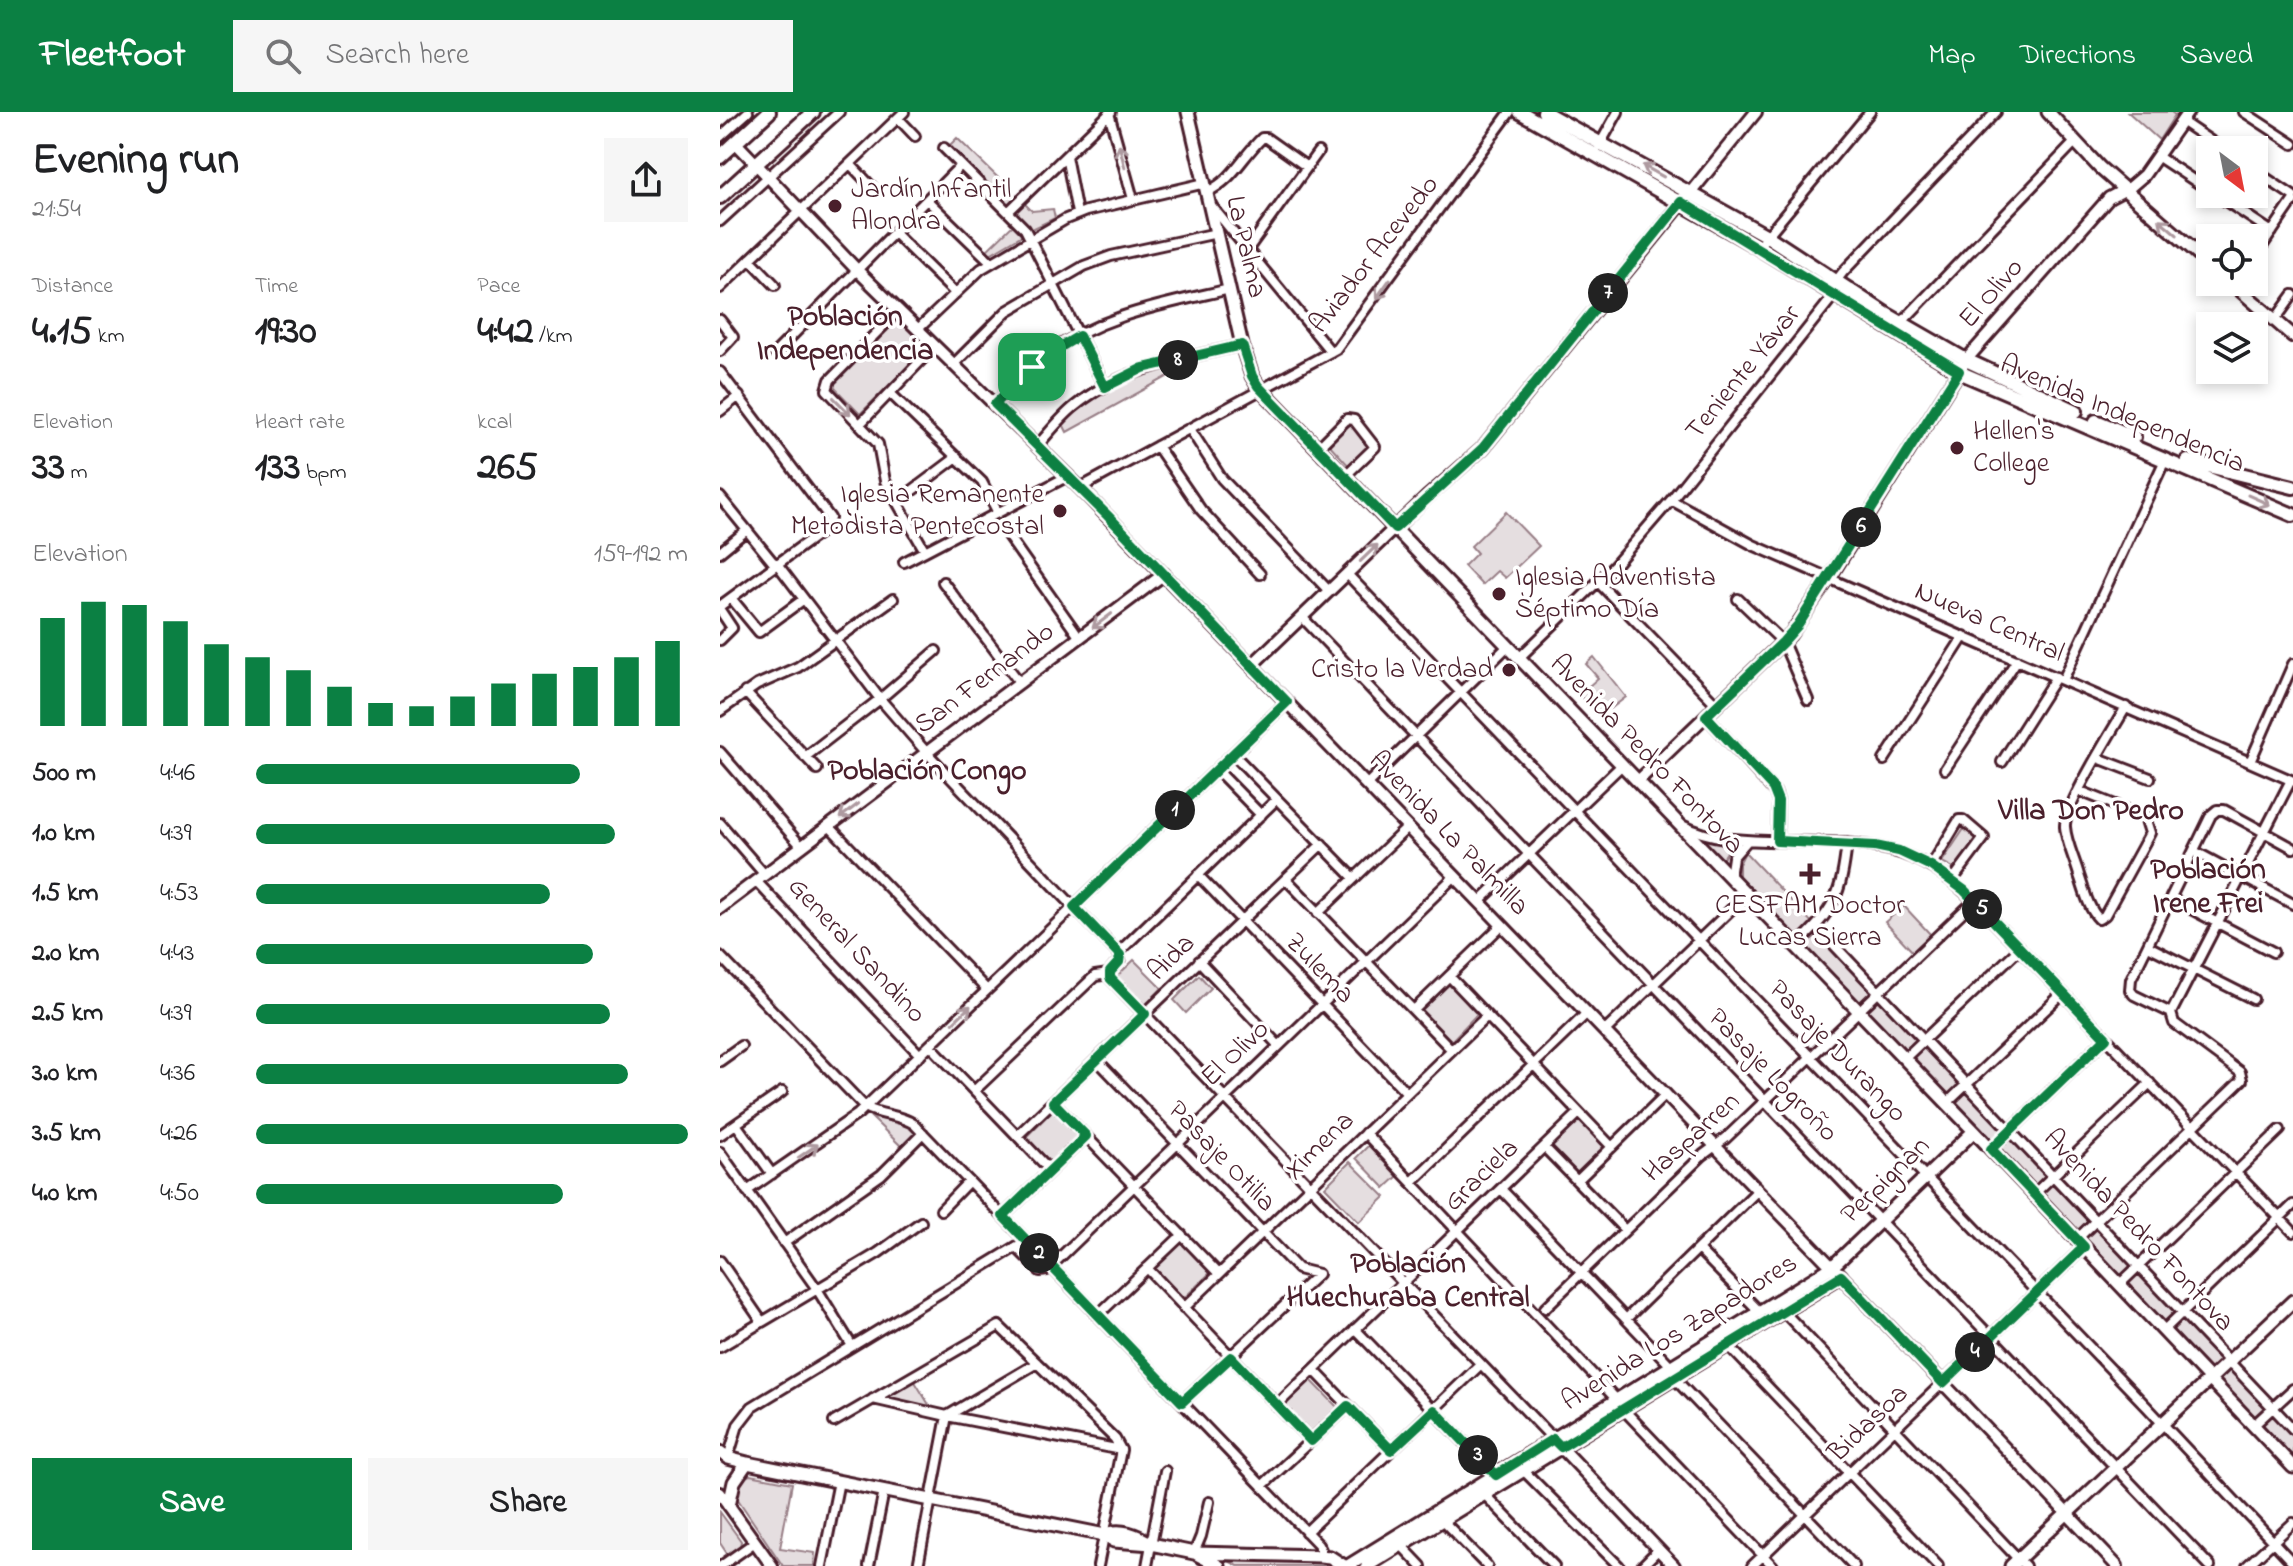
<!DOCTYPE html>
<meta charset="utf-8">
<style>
:root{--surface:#fff;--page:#f6f6f6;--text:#202124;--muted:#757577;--accent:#0b8043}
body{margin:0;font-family:"Indie Flower",sans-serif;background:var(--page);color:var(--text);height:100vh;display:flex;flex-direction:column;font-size:30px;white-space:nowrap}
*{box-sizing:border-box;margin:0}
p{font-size:26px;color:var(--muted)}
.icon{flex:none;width:44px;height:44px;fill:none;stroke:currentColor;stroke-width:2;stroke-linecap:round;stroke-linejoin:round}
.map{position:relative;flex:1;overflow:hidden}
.side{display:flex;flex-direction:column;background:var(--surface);width:720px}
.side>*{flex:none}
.needle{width:52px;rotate:148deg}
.tools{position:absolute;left:1476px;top:24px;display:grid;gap:16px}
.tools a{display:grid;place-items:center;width:72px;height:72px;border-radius:0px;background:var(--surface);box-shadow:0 4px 12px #0003;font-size:40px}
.pin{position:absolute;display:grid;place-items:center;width:68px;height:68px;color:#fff;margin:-34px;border-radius:16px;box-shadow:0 4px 12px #0006}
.km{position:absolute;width:40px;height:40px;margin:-20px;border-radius:50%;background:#222;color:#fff;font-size:22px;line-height:40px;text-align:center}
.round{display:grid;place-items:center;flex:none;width:84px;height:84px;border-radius:0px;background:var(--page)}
.head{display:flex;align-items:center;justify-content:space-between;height:136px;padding:0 32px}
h1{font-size:44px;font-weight:800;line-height:60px}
.metrics{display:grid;grid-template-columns:repeat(3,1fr);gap:12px;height:136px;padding:8px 32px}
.metrics div{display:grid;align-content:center}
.metrics b{font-size:40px;font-weight:800}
.metrics small{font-size:22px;font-weight:400}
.metrics p{font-size:22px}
.chart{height:224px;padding:16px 32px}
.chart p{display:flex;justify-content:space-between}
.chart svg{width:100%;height:144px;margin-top:8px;stroke:var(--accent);stroke-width:6}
.cta{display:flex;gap:16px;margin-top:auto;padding:16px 32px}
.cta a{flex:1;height:92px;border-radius:0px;background:var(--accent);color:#fff;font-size:32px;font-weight:800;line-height:92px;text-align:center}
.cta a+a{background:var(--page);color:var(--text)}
ul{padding:0 32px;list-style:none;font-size:26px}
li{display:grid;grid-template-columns:128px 96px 1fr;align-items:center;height:60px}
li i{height:20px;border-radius:10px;background:var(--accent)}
header{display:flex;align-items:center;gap:48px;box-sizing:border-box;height:112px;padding:0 40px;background:var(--accent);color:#fff}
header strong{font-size:38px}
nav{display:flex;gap:44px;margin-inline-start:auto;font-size:28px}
.search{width:560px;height:72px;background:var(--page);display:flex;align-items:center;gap:20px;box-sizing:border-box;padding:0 28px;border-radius:0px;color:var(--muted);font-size:30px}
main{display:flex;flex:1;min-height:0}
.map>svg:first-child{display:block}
</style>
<header>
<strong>Fleetfoot</strong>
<div class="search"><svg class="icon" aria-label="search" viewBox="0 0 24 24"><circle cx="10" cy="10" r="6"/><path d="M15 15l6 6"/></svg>Search here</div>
<nav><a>Map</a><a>Directions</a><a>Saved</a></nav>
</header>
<main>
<section class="side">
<div class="head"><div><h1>Evening run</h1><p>21:54</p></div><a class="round"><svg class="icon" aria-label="share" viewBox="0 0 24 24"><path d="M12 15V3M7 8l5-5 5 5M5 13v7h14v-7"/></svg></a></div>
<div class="metrics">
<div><p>Distance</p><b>4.15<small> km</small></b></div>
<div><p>Time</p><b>19:30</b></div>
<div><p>Pace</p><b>4:42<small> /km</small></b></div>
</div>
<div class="metrics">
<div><p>Elevation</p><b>33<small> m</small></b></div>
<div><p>Heart rate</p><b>133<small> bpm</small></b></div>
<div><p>kcal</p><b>265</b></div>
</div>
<div class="chart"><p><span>Elevation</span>159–192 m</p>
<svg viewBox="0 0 160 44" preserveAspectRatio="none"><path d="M5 44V11M15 44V6M25 44V7M35 44V12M45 44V19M55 44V23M65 44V27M75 44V32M85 44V37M95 44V38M105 44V35M115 44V31M125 44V28M135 44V26M145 44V23M155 44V18"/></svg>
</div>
<ul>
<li><b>500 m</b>4:46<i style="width:75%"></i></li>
<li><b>1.0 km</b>4:39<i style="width:83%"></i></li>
<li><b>1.5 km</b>4:53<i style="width:68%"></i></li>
<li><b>2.0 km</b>4:43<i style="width:78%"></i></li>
<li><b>2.5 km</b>4:39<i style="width:82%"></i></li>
<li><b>3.0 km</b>4:36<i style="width:86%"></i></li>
<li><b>3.5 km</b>4:26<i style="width:100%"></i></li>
<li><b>4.0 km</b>4:50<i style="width:71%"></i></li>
</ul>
<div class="cta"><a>Save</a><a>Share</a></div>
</section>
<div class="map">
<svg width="1573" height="1454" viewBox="0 0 1573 1454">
<rect width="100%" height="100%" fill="#fff"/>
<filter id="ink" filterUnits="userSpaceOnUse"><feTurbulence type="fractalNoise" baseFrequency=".0125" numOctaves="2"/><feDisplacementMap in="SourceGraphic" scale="16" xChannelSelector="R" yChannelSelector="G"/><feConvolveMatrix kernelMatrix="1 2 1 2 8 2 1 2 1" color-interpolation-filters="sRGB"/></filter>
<g filter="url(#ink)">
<path fill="#e5dee0" stroke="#987e86" stroke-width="2" d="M1408 0H1451L1455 3 1439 28Z
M237 26 298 85 288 95 227 36Z
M302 89 312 99 333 97 335 106 310 118 293 98Z
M296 110 304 122 270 142 267 138Z
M179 205 208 234 140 302 111 272Z
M482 245 478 248 347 320 343 312C380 271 430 259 482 245Z
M630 311 652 333 629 354 608 331Z
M786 400 819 434 785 466 777 459 762 473 744 454 757 441 751 434Z
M874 545 906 585 880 605 859 583 878 566 866 552Z
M1246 714 1261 725 1235 757 1222 750Z
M977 725 1011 733 1001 750Z
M1025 740 1573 1319V1349L1019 766V752Z
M1184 794 1211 823 1193 840 1165 810Z
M414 848 442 876 425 894 396 865Z
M479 863 491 876 466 901 454 888Z
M730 871 759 900 731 929 701 900Z
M334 997 361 1024 332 1052 306 1025Z
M152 1006 184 1010 198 1022 183 1036Z
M860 1006 889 1037 859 1064 831 1034Z
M649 1033 679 1063 665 1076 636 1046Z
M630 1050 665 1085 639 1110 605 1075Z
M460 1129 491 1160 463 1187 433 1156Z
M194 1268 211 1296 165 1286Z
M591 1268 620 1298 592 1326 562 1295Z
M30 1363 72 1371 60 1436 95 1441 94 1454H63L15 1383 22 1366Z
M0 1400 21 1429 20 1435 8 1443 0 1431Z
M505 1447 603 1450 605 1454H518Z"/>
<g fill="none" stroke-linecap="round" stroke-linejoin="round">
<defs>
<path id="minor" d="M1524 0 1573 32
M389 1 413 87
M178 6 195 24
M1461 9 1504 38
M0 25 28 0
M879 34 898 0
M224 36 305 117 385 275
M346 44 357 101
M1437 44 1490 79
M130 52 152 75
M1534 58 1573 84
M487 80C513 68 522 45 542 26H546L587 55
M1495 82 1552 120
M207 88 271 150
M490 92 611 240
M289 99 391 0
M0 109 119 0
M174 121 234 180
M1038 135 1150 0
M528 137 598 40
M1534 146 1573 89
M30 147 55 173
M0 176 184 0
M179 198 110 268 107 278 158 332 165 369 205 439
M0 208 13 225 0 239
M1555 208 1573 183
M1181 211 1355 30
M198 217 261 157 346 107 366 99 485 71
M55 241 241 53
M234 252 287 199 364 154 391 144 497 121
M0 260 110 406 105 417 0 494
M170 281 262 370 278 401
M275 292C291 277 306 257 324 244 384 202 441 193 510 177
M0 299 19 284
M140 312 215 234
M470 317 502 367 609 479
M317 334C329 321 341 305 355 294 403 255 464 247 522 233
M437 334 481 398 540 462
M598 336 627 307 634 308 655 335 625 364
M360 376 616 237 790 0
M0 385 52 449 58 453 160 587 207 641 398 841 400 848 390 860V866L833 1327
M951 388 1033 433 1573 669
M177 390 237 345
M288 424 360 526
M0 440 27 418
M184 450 348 364
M627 462 1427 1295 1573 1451
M223 470 300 571
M878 470 997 593
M11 486 39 520 84 487
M1018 487 1063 530 1088 588
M0 498 12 516 0 528
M582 505 1490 1454
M799 546 894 454 951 388 1111 187 1116 169 1123 160 1276 0
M1343 568 1445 348
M25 580 97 657
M0 599 37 573 78 555 173 487
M986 604 1055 680 1058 689 1057 729
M0 640 82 735
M513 642 634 766
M85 645 160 587 216 539
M1378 646 1430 666
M1164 648 1244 524
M1282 650 1336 565
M1530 650 1573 552
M1225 657 1297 548
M497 658 541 703
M647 672 788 534
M1360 679 1425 705 1430 721 1385 803 1379 807C1368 796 1364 777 1359 763 1355 748 1346 730 1345 715 1343 697 1394 616 1406 595
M0 711 45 763
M109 714 267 878
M964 714C990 727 1020 728 1048 729 1132 731 1190 724 1254 789L1573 1120
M1474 739 1573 792
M1211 754 1239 708H1243L1264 726 1232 769
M478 763 687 981
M1010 765 1013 745 1027 729
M566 767 732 938
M36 769 200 943
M1452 787 1553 840
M760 789 902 653
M598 801 688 715
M1097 815 1573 1317
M1076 834C1115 797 1121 784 1127 731
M1428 834 1533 887
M398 841 557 687
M0 844 145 995C161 1004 179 1002 194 1012L598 1432 601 1438 600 1444
M479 849 559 934
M729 864 892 1035
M694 898 782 813
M1451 901 1571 668
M885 919 1027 782
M210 933 330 1058
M1185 946 1300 836
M377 948 578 1157 598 1162 462 1290
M0 949 21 934
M254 979 375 864 389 862
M333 990 499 1162
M1227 991 1343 881
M16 1012 52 1062
M645 1021 897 1288
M0 1023 62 980
M297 1024 602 732
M824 1035 905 1118
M1271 1037 1386 926
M0 1040 97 1177 132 1234
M857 1069 946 982
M692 1070 867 901
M781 1077 952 1255
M27 1079 138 1002 567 590
M1314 1082 1430 971
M221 1098 249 1069
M283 1104 366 1024
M1357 1127 1522 968 1520 960 1454 911 1451 901 1414 883 1410 878 1411 867 1491 703 1497 698H1504L1573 736
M64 1131 161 1063 203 1021
M296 1135 320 1159 327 1158 735 764
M978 1137 1040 1200
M0 1149 42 1210
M427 1156 591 1329
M1400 1172 1560 1018
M464 1196 767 904
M825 1196 983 1043 1006 1026 1254 789
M1063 1199 1305 1454
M378 1203 462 1123
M906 1207 1038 1078
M635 1217 776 1363
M1444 1218 1573 1093
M1008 1233 1218 1454
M0 1235 158 1141 201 1110
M594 1258 671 1338
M954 1266 1134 1454
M153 1287 227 1304 401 1338
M557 1293 859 1001
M903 1297 1053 1454
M227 1304 317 1251
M114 1310 279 1214 395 1327 401 1338
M1534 1313 1573 1277
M8 1346 18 1313 32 1295 299 1133
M803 1358 899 1454
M542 1374 628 1294
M764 1382 834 1454
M722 1408 767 1454
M586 1420 761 1252
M681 1433 701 1454
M474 1441 481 1424 489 1390
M1 1454 35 1430
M102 1454 119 1369
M149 1454 164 1379
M198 1454 227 1304
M378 1454 401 1338
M427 1454 445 1359
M922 1454 938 1438
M1032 1454 1364 1135
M1527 1454 1573 1411"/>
<path id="tertiary" d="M16 31 137 158 360 376 1112 1155
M532 553 707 385 763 336 1036 0
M918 669 1070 523 1110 465 1246 248 1389 86 1410 75 1424 63 1468 0
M0 796 444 462
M1121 1164 1397 1454
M838 1332 954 1454
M0 1381 52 1454"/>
<path id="secondary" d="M468 0 522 233 532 264 538 274 1254 1019 1573 1355
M1328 0 1380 56 1490 152
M1511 170 1573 224
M0 1340 8 1346 27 1351 385 1423 394 1429 431 1432 474 1441 600 1444 610 1445 624 1454
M9 1393 14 1370 27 1351
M385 1423C399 1415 418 1423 431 1432
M478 1443 499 1454
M628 1454 1112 1155 1254 1019
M647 1454 1121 1164 1112 1155
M1291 1454 1573 1189"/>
<path id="primary" d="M800 0 1038 135 1246 263 1573 403
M824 0 1047 124 1166 202 1246 248 1356 299
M0 45 49 0
M0 85 93 0
M1376 309 1414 325
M1468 349 1573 375"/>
</defs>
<use href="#minor" stroke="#4a1f2b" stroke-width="14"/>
<use href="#tertiary" stroke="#4a1f2b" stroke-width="16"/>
<use href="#secondary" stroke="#4a1f2b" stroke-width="17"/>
<use href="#primary" stroke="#4a1f2b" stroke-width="18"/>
<use href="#minor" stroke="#fff" stroke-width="8"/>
<use href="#tertiary" stroke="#fff" stroke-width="10"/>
<use href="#secondary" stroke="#fff" stroke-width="11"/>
<use href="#primary" stroke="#fff" stroke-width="12"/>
</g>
<defs><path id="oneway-shaft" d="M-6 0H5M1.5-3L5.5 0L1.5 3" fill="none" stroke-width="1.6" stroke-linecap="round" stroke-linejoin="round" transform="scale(2)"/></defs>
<g stroke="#ae9aa0">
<use href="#oneway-shaft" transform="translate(402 44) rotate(-104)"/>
<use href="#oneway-shaft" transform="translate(933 59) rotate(-151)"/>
<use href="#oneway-shaft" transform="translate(1448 115) rotate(-139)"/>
<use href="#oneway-shaft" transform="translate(663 177) rotate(126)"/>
<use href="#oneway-shaft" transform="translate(122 294) rotate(45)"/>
<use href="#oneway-shaft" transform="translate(1539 388) rotate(24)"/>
<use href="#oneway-shaft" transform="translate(649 441) rotate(-44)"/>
<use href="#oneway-shaft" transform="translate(382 509) rotate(143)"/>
<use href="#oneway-shaft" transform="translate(129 699) rotate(143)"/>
<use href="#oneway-shaft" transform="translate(242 902) rotate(-44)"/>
<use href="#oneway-shaft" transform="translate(88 1039) rotate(-34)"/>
</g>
</g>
<g fill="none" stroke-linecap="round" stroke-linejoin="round" filter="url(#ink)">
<defs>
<path id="route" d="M961 90 1239 259 1078 513 1063 530 986 604 1053 676 1058 689 1057 729 1155 734 1179 739 1211 754 1244 778 1386 926 1271 1037 1364 1135 1223 1271 1121 1164 841 1335 833 1327 776 1363 714 1298 671 1338 628 1294 591 1329 511 1245 462 1290 283 1104 366 1024 333 990 425 902 390 866V860L399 850 400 843 354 795 567 590 387 403 275 292 322 246 359 224 385 275 423 256 522 233 532 264 538 274 675 416 763 336Z"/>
</defs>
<use href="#route" stroke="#fff" stroke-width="16"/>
<use href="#route" stroke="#0b8043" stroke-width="10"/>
</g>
<g fill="#4a1f2b" stroke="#fff" stroke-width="3">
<circle cx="115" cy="94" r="8"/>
<circle cx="1237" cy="336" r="8"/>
<circle cx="340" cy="399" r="8"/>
<circle cx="779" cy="482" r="8"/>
<circle cx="789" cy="558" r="8"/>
<path d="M1086 750h8v8h8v8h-8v8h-8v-8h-8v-8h8z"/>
</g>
<g text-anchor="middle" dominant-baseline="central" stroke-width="7" stroke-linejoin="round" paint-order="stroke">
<g font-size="28" fill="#4a1f2b" stroke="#fff" text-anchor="start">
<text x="131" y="78">Jardín Infantil<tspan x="131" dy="32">Alondra</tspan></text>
<text x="1253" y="320">Hellen's<tspan x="1253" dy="32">College</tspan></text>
<text x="324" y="383" text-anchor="end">Iglesia Remanente<tspan x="324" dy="32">Metodista Pentecostal</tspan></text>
<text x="795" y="466">Iglesia Adventista<tspan x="795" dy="32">Séptimo Día</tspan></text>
<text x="773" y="558" text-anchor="end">Cristo la Verdad</text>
<text x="1090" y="794" text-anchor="middle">CESFAM Doctor<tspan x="1090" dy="32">Lucas Sierra</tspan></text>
</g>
<g font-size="28" fill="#4a1f2b" stroke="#fff">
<text transform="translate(525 135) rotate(77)">La Palma</text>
<text transform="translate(655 143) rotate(-52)">Aviador Acevedo</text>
<text transform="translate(1272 182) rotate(-49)">El Olivo</text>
<text transform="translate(1024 261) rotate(-51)">Teniente Yávar</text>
<text transform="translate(1402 303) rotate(23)">Avenida Independencia</text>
<text transform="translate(1269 511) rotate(24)">Nueva Central</text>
<text transform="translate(265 567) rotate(-37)">San Fernando</text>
<text transform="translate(926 643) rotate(46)">Avenida Pedro Fontova</text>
<text transform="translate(728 722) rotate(46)">Avenida La Palmilla</text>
<text transform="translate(136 839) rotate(47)">General Sandino</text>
<text transform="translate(452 846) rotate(-44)">Aida</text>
<text transform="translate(599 857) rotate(46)">Zulema</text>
<text transform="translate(1117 940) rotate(46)">Pasaje Durango</text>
<text transform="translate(516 942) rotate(-44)">El Olivo</text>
<text transform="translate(1052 964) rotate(46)">Pasaje Logroño</text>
<text transform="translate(972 1026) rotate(-42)">Hasparren</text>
<text transform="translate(600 1034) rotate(-44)">Ximena</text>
<text transform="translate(501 1045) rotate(46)">Pasaje Otilia</text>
<text transform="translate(762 1064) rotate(-44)">Graciela</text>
<text transform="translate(1166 1069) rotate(-44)">Perpignan</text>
<text transform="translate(1418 1119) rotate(47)">Avenida Pedro Fontova</text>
<text transform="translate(960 1221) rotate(-32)">Avenida Los Zapadores</text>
<text transform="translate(1149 1312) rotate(-44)">Bidasoa</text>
</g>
<g font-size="30" font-weight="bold" fill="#4a1f2b" stroke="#fff">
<text x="125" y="206">Población<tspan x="125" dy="34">Independencia</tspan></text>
<text x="207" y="660">Población Congo</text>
<text x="1371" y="700">Villa Don Pedro</text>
<text x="1488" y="759">Población<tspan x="1488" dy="34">Irene Frei</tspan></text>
<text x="688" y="1153">Población<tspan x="688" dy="34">Huechuraba Central</tspan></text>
</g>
</g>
</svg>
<div class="tools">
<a><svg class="needle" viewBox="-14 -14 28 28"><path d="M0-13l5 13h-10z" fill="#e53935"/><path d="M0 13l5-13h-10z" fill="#757577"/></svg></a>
<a><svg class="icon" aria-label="locate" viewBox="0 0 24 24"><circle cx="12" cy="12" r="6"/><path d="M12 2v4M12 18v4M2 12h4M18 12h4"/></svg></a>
<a><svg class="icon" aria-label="layers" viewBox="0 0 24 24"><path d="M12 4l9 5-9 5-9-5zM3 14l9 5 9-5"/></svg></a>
</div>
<div class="pin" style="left:312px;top:255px;background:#1e9e55"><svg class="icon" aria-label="arrive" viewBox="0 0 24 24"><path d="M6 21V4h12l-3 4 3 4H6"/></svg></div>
<b class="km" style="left:455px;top:698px">1</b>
<b class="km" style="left:319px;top:1141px">2</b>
<b class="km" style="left:758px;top:1343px">3</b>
<b class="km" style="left:1255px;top:1240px">4</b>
<b class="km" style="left:1262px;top:797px">5</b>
<b class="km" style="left:1141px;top:415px">6</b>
<b class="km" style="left:888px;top:181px">7</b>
<b class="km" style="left:458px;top:248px">8</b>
</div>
</main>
